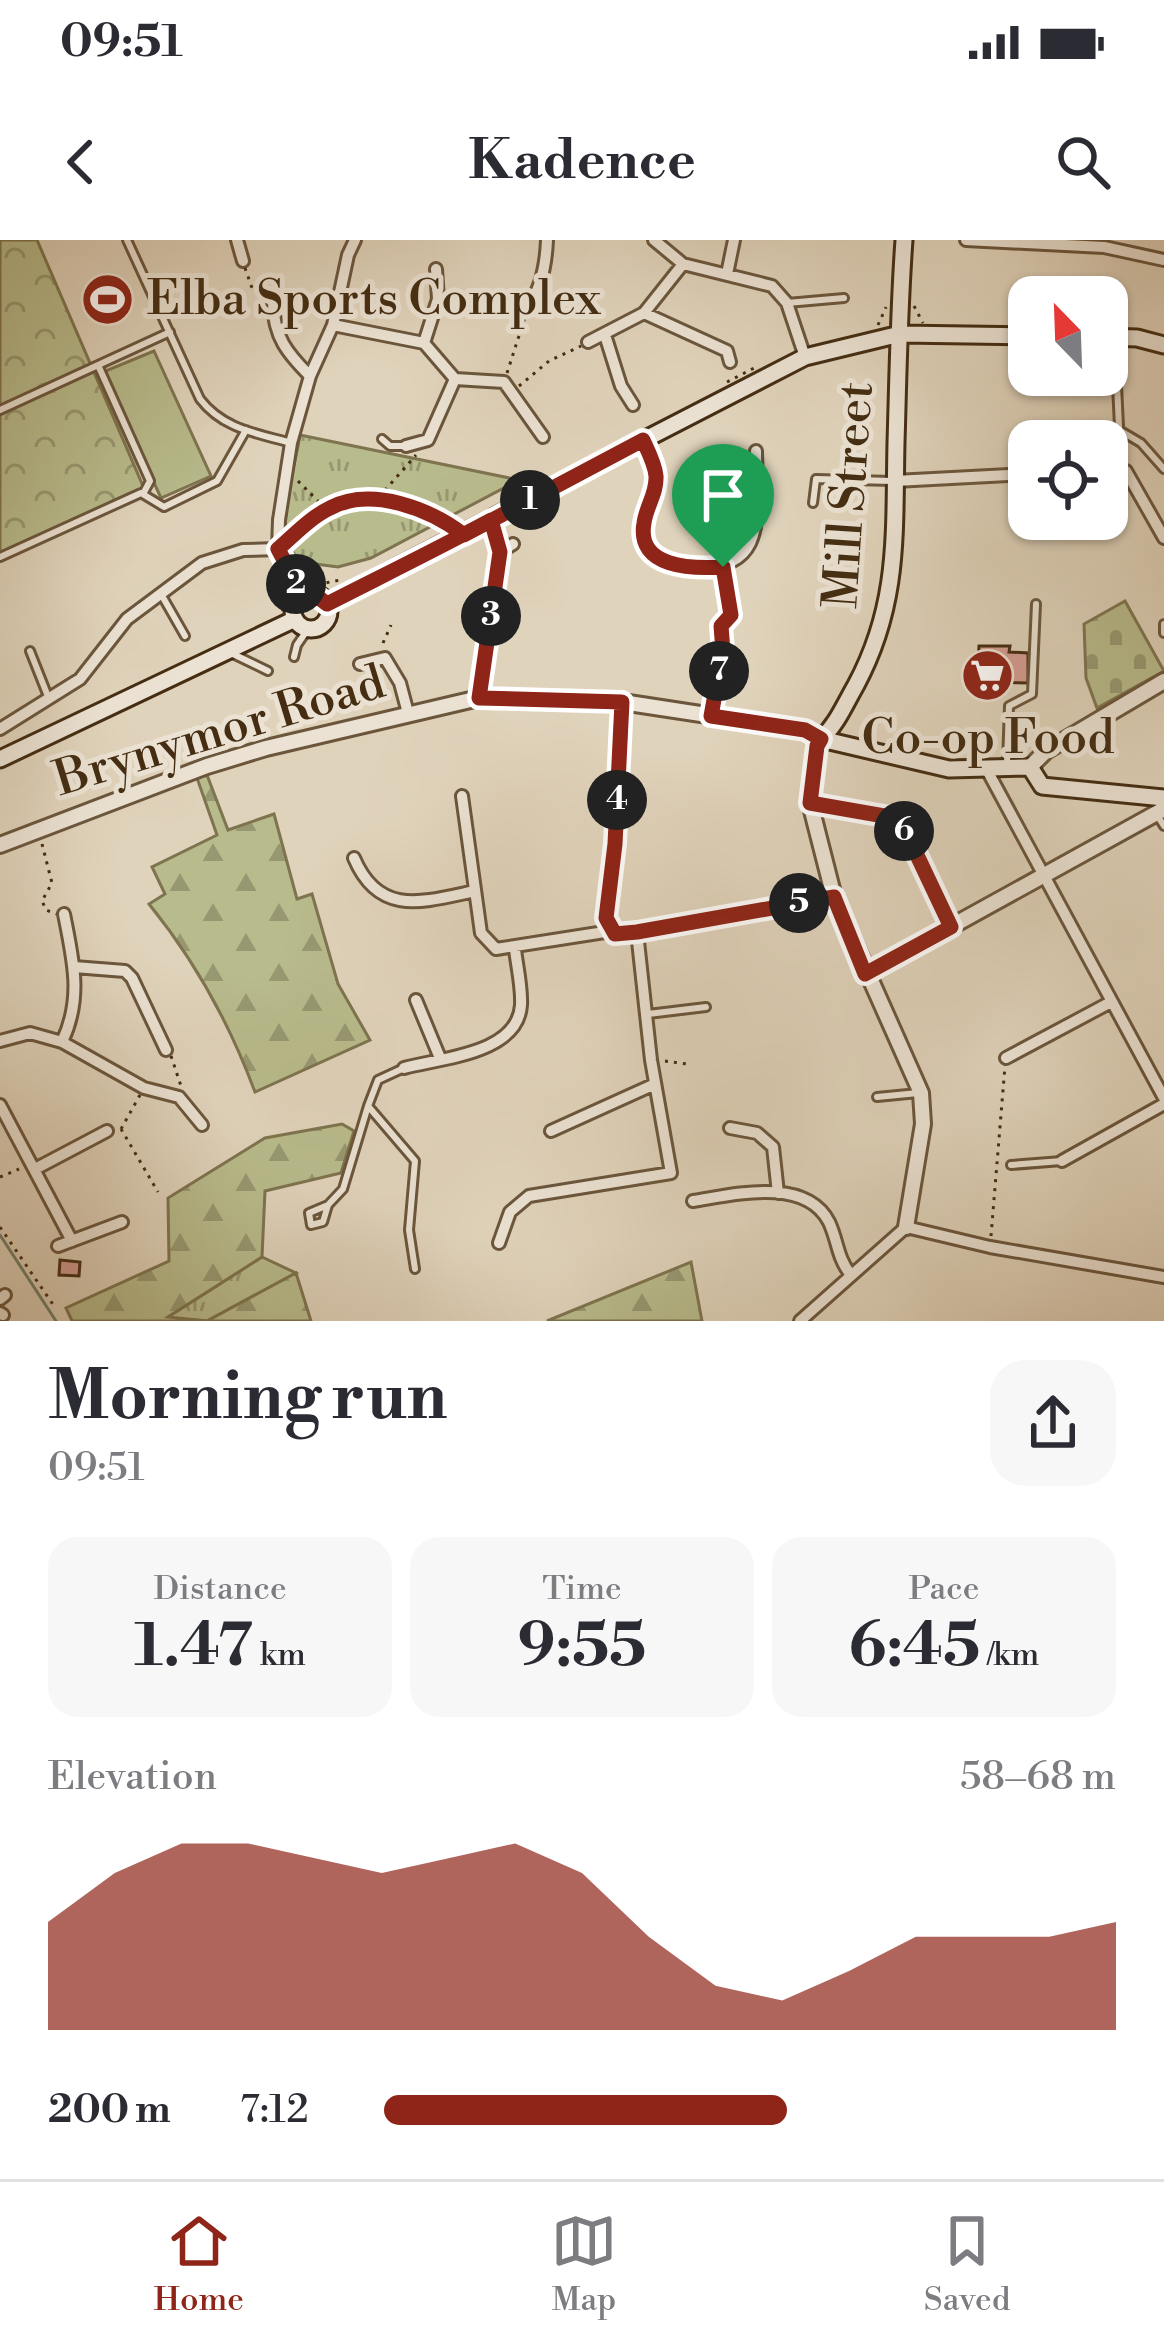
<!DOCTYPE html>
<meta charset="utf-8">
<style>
:root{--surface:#fff;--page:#f7f7f7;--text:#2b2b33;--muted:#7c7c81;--line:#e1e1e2;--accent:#8f2418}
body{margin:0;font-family:"Libre Bodoni",serif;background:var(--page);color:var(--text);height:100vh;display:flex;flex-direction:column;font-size:45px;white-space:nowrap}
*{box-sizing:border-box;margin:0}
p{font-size:39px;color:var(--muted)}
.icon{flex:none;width:66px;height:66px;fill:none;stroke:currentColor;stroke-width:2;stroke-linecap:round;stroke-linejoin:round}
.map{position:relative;height:1081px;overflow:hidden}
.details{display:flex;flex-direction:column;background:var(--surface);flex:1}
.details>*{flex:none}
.needle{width:78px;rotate:337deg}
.tools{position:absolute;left:1008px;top:36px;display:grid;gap:24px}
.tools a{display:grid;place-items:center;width:120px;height:120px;border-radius:24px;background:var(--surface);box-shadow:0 3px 9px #0004;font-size:60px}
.pin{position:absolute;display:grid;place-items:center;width:102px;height:102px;color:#fff;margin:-123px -51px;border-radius:50% 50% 50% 0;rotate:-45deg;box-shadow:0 0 12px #0007}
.pin .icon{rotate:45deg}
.km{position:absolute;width:60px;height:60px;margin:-30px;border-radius:50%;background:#222;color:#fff;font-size:33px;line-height:60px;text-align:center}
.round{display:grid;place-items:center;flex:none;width:126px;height:126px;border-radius:36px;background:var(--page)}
.head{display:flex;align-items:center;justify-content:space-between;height:204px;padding:0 48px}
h1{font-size:66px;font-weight:700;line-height:90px}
.figures{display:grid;grid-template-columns:repeat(3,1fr);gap:18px;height:204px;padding:12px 48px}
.figures div{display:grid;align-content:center;border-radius:30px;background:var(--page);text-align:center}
.figures b{font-size:60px;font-weight:700}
.figures small{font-size:33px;font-weight:400}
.figures p{font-size:33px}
.chart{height:336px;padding:24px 48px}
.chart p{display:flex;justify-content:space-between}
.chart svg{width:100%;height:216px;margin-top:12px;fill:var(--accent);opacity:.7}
ul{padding:0 48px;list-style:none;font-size:39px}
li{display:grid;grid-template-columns:192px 144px 1fr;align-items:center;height:90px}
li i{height:30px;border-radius:15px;background:var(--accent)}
.status{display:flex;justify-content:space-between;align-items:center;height:84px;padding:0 60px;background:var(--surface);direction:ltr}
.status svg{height:33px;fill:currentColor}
header{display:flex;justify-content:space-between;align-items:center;height:156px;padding:0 48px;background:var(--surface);font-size:54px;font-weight:700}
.dock{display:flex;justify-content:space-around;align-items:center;height:168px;border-top:3px solid var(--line);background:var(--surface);font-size:33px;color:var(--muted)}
.dock a{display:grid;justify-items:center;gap:6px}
.dock .selected{color:var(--accent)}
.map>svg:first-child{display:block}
</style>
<div class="status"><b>09:51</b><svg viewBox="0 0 49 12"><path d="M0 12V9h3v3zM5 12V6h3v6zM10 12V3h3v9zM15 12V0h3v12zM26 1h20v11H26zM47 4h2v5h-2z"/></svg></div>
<header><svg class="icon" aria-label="back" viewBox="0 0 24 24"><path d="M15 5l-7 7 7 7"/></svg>Kadence<svg class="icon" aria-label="search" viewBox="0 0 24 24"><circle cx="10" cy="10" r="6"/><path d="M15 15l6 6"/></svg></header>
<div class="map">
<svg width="1164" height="1081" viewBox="0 0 1164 1081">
<defs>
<pattern id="grass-tufts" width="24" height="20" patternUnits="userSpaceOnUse" patternTransform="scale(3)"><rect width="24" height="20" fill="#b8bb8c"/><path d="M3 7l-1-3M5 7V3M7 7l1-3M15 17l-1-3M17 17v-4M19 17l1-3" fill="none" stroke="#979871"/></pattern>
<pattern id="forest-firs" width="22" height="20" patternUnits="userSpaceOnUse" patternTransform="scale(3)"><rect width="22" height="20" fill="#b8bb8c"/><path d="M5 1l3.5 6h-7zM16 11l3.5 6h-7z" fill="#979871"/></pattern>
<pattern id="cemetery-stones" width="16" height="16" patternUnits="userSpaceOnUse" patternTransform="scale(3)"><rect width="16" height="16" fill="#b8bb8c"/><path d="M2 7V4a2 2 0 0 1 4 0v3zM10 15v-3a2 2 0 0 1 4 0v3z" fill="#979871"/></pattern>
<pattern id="park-crowns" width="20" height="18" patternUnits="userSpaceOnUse" patternTransform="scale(3)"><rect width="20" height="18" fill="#b8bb8c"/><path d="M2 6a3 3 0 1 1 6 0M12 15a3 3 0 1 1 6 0" fill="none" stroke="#979871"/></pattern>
</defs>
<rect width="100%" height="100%" fill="#e0d3bb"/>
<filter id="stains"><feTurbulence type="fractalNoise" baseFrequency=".00167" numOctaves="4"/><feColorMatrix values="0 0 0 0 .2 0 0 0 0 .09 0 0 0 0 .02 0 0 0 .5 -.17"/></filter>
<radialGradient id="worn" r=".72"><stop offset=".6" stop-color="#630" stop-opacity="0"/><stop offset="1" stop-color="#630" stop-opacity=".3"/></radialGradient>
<path fill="url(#grass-tufts)" stroke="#7e744f" stroke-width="3" d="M300 195 519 240 371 318 338 327 293 321C275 285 294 233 300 195Z
M262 1017 296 1033 207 1081 166 1078Z"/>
<path fill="url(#forest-firs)" stroke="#7e744f" stroke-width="3" d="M207 535 228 590 274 574 297 659 312 654 338 744 370 800 255 852C229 782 196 722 149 664L165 654 152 627 217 595 197 538Z
M342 884 354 891 341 933 265 951 262 1017 168 1077 207 1081 296 1033 311 1081H72L66 1068 169 1021 168 958 265 898Z
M691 1022 702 1081H547Z"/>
<path fill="url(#cemetery-stones)" stroke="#7e744f" stroke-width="3" d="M1125 361 1164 431 1097 468 1086 438 1084 384Z"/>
<path fill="url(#park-crowns)" stroke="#7e744f" stroke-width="3" d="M0 0H37L146 253 0 314Z"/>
<path fill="#b8bb8c" stroke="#7e744f" stroke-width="3" d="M154 111 211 236 161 258 103 132Z"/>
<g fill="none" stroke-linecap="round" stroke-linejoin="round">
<path stroke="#74806f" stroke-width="3" d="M0 995 56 1081"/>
</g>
<path fill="#d59c92" stroke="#442d12" stroke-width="3" d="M979 406H1010L1009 412 1028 413V443L977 442Z
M60 1020 80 1022 79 1036 59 1035Z"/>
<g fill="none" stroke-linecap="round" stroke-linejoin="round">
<defs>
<path id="service" d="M127 0 200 159C223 189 256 193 291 203
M787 63 844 58
M98 125 150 241 143 254
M1117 145 1121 228
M0 170 170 92
M1119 190 1141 203 1164 229
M382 199 390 206H406
M813 263 816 239 892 241
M0 317 141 253 164 267 217 241 246 190
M161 354 185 396
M1164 384V393
M30 411 49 459
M233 414 268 431
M294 417 297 405 308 389
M1007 523 1009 466 1032 454 1036 364
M1157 575 1164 586
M648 774 706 767
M404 828 378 840 368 866 415 921 409 990 415 1029
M877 857 918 853
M1011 925 1062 921
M328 965 323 982 311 985 309 973 328 965 343 949 368 866"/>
<path id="minor" d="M237 0 243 21
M654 0 683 24 772 46 787 63 805 117
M966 0 1104 7 1164 20
M727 34 734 0
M273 63C274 97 287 113 310 136
M528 66C542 48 546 23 547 0
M644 73 727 111 730 122
M333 85 424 103 455 139 504 142 543 197
M605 95 621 146 633 165
M588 102 644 73 683 24
M424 103 438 59 436 29
M643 199C649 213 658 229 656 244 653 267 638 282 648 306 655 322 670 324 686 326 770 336 757 274 756 211
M406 206 428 200 455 139
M1107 229 1126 231 1164 298
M895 241 1029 234
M303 356 278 309 279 280 291 203 310 136 333 85 348 15 355 0
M360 424 385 418 400 443 408 473
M479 458 500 312 513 304
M0 489 80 439 127 379 202 323 243 310 278 309
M987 530 1164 858
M462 556 481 693 496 709 611 691 615 694 637 692 834 657
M889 577 907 594 951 687
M354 618C379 677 423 662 475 651
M611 691 606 678 615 604 622 462
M74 727 125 731 132 738 166 810
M416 760 440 818
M0 801 30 793 62 802 144 848 179 857 202 885
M62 802C83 758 73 720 64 674
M1006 818 1111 762
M404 828C440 818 518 814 521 765 522 747 517 727 515 709
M0 865 72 1001
M730 888 757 893 773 907 778 953
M551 891 655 844
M1062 921 1164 864
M35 929 107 891
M693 961C732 955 805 936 829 982 838 1001 837 1018 851 1035
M499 1003 510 972 529 956 671 933 651 820 637 692
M58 1006 122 982
M0 1059 5 1055
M0 1073 3 1075
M800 1081 906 987 990 1007 1164 1037"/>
<path id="tertiary" d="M1030 527 1046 511 1164 441
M0 605 207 526 266 508 479 458 622 462 805 490 821 499 817 506 810 563 834 657 921 853 923 884 906 987
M865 734 1164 569"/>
<path id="secondary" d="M1107 97 1137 98 1164 105
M293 371a18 18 0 1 1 36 0a18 18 0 1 1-36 0Z
M327 363 805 117 900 94 1029 96
M821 499C837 484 845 464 856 445 900 363 894 292 896 203 898 135 899 68 904 0
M821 499 949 529 1030 527 1042 546 1164 558
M0 519 295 379"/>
</defs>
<use href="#service" stroke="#6b563c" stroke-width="12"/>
<use href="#minor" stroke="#6b563c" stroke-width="16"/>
<use href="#tertiary" stroke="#6b563c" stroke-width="20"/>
<use href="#secondary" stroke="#442d12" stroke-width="21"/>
<path stroke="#442d12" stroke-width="3" stroke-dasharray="3 6" stroke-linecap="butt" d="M245 28 252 48 266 58
M914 66 923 83
M878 85 886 67
M507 133 526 74
M727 142 756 127
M519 146 549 121 581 106
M298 241 325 268
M379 257 416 215
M288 300C301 290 313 277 326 269 365 246 411 266 447 284
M309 341 320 344 340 340
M282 371 293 355
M383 403 391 385
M713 463 723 411 721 386 731 375 724 335
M820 565 876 575
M42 604 52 643 42 661 46 670 56 674
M171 816 181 846
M665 821 687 824
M121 889 158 952
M121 889 140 855
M0 937 19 929
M0 987 54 1066
M991 996 1005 826"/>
<use href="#service" stroke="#ebe2d3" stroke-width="6"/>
<use href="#minor" stroke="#ebe2d3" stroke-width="10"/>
<use href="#tertiary" stroke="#ebe2d3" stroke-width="14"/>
<use href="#secondary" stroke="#ebe2d3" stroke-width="15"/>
</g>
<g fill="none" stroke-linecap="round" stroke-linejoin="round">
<defs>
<path id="route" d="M723 327C692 329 636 328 644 283 646 267 657 253 656 236 655 224 648 211 643 200L464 295C430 269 372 246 330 268 311 277 294 295 278 309L303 356 314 354 327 364C382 336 437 309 491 280L500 312 479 458 622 462 615 604 606 678 615 694 637 692 834 657 865 734 951 687 907 594 890 577 810 563 817 506 821 499 805 490 711 476 723 411 721 386 731 375 723 327"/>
</defs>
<use href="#route" stroke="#fff" stroke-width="24"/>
<use href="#route" stroke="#8f2418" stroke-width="15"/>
</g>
<defs>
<symbol id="stadium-disc" viewBox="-11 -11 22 22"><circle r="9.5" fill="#8f2418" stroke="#ebe2d3"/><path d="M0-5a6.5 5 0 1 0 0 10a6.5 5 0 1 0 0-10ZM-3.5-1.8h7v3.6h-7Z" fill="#fff"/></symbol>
<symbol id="supermarket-disc" viewBox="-11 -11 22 22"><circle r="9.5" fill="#8f2418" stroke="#ebe2d3"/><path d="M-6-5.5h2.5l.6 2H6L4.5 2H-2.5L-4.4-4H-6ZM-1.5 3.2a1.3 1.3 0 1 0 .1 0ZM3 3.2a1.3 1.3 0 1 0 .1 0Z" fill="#fff"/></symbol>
</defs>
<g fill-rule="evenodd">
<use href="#stadium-disc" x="78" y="30" width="59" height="59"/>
<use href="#supermarket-disc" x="958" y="406" width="59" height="59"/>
</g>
<g text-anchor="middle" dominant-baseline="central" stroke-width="10" stroke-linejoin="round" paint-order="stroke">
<g font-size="48" fill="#442d12" stroke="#ebe2d3" text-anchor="start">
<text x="147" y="60">Elba Sports Complex</text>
<text x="988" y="499" text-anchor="middle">Co-op Food</text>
</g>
<g font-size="48" fill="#442d12" stroke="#ebe2d3">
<text transform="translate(850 255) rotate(-86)">Mill Street</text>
<text transform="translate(220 492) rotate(-17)">Brynymor Road</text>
</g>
</g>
<rect width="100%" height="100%" filter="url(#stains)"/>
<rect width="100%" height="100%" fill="url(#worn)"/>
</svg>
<div class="tools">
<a><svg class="needle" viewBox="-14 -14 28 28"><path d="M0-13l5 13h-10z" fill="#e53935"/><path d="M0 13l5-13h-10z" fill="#7c7c81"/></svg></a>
<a><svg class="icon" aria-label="locate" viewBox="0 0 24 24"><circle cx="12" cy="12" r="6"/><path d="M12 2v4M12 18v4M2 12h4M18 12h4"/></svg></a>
</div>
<div class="pin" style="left:723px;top:327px;background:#1e9e55"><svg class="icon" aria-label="arrive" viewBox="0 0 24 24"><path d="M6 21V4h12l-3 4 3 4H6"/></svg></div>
<b class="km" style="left:530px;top:260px">1</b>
<b class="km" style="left:296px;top:344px">2</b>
<b class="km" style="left:491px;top:376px">3</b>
<b class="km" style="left:617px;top:560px">4</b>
<b class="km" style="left:799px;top:663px">5</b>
<b class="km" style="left:904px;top:591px">6</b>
<b class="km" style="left:719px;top:431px">7</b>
</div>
<section class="details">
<div class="head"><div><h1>Morning run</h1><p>09:51</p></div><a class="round"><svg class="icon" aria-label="share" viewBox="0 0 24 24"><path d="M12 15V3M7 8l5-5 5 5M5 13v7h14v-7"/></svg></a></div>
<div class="figures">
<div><p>Distance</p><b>1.47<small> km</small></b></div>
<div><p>Time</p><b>9:55</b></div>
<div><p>Pace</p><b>6:45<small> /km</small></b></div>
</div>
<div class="chart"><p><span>Elevation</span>58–68 m</p>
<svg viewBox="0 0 160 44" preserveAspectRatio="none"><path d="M0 44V22L10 12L20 6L30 6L40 9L50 12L60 9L70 6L80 12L90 25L100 35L110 38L120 32L130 25L140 25L150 25L160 22V44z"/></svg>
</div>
<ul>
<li><b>200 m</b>7:12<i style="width:55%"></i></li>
</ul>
</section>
<nav class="dock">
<a class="selected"><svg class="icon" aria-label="home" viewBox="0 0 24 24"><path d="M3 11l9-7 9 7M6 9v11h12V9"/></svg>Home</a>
<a><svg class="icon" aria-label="map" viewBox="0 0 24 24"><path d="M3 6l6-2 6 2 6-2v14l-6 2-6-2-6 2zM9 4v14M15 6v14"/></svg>Map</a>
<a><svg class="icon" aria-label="saved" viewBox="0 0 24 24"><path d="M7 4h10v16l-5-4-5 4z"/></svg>Saved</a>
</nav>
